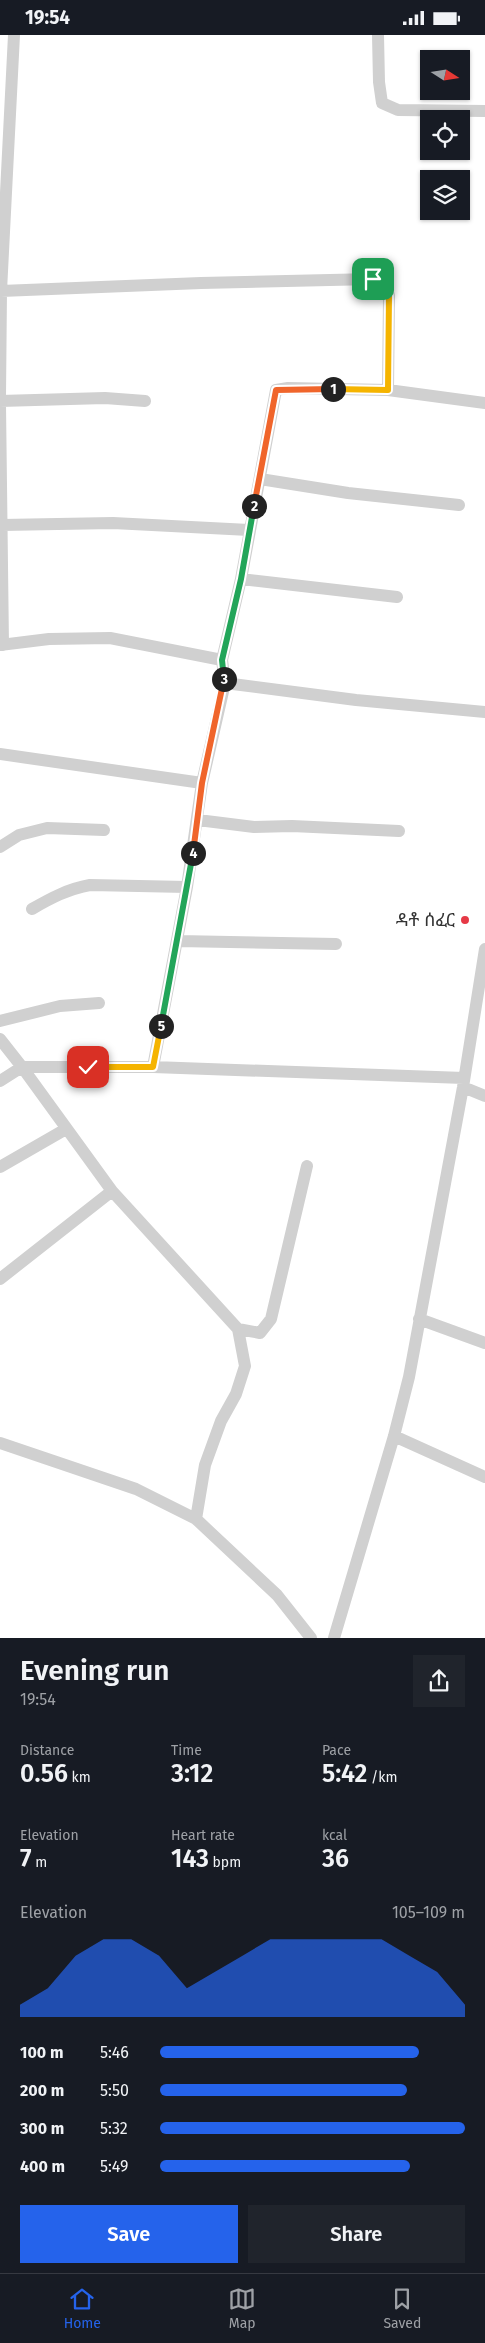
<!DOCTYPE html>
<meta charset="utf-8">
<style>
:root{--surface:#171b24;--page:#20242c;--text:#f1f3f6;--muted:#9ea1a6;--line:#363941;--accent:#2563eb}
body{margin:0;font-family:"Fira Sans","Noto Sans Ethiopic",sans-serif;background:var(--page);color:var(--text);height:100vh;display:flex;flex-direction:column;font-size:19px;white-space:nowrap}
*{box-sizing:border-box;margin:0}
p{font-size:16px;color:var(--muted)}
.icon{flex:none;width:28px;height:28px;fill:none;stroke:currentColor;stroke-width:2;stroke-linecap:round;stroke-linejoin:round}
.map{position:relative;height:1603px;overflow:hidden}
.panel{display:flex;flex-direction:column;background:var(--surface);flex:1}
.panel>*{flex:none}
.needle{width:32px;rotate:102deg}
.controls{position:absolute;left:420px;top:15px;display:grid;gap:10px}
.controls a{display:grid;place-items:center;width:50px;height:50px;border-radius:0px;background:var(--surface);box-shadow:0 1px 4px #0004;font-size:25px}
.pin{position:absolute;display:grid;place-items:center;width:42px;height:42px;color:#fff;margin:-21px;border-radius:10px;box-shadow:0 2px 8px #0006}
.km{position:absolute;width:25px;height:25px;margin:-12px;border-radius:50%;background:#222;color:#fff;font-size:14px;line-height:25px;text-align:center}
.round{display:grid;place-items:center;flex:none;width:52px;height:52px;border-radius:0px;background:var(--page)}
.headline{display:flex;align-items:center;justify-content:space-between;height:85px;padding:0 20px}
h1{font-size:28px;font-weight:600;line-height:38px}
.figures{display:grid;grid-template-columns:repeat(3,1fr);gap:8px;height:85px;padding:5px 20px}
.figures div{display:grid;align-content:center}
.figures b{font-size:25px;font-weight:600}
.figures small{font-size:14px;font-weight:400}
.figures p{font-size:14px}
.chart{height:140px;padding:10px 20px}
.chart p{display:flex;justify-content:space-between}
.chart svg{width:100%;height:90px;margin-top:5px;fill:var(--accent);opacity:.7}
.button{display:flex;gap:10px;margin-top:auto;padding:10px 20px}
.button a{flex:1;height:58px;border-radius:0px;background:var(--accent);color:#fff;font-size:20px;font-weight:600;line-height:58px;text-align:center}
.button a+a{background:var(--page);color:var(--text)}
ul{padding:0 20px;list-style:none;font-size:16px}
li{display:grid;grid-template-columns:80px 60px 1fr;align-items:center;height:38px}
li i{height:12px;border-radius:6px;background:var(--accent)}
.status{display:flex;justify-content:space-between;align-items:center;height:35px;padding:0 25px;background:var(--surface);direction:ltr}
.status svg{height:14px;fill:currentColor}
.dock{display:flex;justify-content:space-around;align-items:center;height:70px;border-top:1px solid var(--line);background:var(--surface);font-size:14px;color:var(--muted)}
.dock a{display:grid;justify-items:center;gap:2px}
.dock .on{color:var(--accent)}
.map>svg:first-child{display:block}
</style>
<div class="status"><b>19:54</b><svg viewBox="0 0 49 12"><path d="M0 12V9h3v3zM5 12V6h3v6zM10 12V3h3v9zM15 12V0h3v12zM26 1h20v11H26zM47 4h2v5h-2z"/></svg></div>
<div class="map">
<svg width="485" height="1603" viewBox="0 0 485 1603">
<rect width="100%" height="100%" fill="#fff"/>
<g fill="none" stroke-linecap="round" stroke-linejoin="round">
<path stroke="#d0d0d0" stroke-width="12" d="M378 0 379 47 382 68 398 75 485 76
M1 256 201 248 373 244 385 247 389 261 388 355
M0 361 1 256 14 0
M0 366 105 363 145 366
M0 370 3 610
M260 444 348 458 459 470
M2 490 113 488 249 495
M241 544 397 562
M0 610 49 604 110 603 222 625
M225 648 356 665 485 677
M0 719 202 748
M198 785 254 792 292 791 399 796
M0 812 19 800 47 793 104 795
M32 874C51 863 68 854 90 850L187 852
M178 906 336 909
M0 986 60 971 99 968
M0 1004 22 1032 112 1156 238 1294
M153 1032 187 852 202 748 225 648 222 625 241 544 276 355 288 353 388 355 485 368
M0 1046 22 1032H153L464 1043
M463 1052 485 1061
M0 1132 66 1094
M0 1244 112 1156
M419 1284 485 1308
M394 1401 485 1442
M0 1408 136 1454 196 1484 277 1560 311 1603
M196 1484 205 1430 221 1386 236 1359 245 1331 238 1294 260 1298 271 1284 307 1131
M334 1603 394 1401 409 1342 463 1052 485 914"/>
</g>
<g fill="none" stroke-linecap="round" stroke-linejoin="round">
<defs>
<path id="split-1" d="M333 354 388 355 389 261 386 247 373 244"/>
<path id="split-2" d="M254 471 276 355 333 354"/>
<path id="split-3" d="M224 644 222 625 241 544 254 471"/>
<path id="split-4" d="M193 818 202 748 224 644"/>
<path id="split-5" d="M161 991 193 818"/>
<path id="split-6" d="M88 1032H153L161 991"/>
</defs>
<use href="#split-1" stroke="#fff" stroke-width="10"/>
<use href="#split-2" stroke="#fff" stroke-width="10"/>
<use href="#split-3" stroke="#fff" stroke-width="10"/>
<use href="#split-4" stroke="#fff" stroke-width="10"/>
<use href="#split-5" stroke="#fff" stroke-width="10"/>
<use href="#split-6" stroke="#fff" stroke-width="10"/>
<use href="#split-1" stroke="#f5b400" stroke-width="6"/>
<use href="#split-2" stroke="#f0652b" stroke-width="6"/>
<use href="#split-3" stroke="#22a559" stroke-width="6"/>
<use href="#split-4" stroke="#f0652b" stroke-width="6"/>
<use href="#split-5" stroke="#22a559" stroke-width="6"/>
<use href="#split-6" stroke="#f5b400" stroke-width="6"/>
</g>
<circle fill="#e63946" stroke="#fff" stroke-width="2" cx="465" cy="885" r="5"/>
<g text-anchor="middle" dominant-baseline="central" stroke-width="5" stroke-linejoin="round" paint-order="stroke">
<g font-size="18" fill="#333" stroke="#fff" text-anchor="end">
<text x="455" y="885">ዳቶ ሰፈር</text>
</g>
</g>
</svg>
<div class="controls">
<a><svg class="needle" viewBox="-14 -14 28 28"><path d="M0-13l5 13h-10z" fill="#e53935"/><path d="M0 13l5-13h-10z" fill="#9ea1a6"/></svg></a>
<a><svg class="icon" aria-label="locate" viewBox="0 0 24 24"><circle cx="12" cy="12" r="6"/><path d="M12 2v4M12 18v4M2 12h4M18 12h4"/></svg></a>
<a><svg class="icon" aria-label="layers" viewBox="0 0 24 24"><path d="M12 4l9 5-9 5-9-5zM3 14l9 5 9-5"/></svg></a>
</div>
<div class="pin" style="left:373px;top:244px;background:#1e9e55"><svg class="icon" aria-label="arrive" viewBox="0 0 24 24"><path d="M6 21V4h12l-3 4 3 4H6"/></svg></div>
<div class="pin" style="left:88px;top:1032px;background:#d93025"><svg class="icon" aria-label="check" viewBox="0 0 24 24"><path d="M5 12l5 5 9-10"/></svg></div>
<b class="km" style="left:333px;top:354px">1</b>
<b class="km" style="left:254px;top:471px">2</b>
<b class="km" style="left:224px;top:644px">3</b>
<b class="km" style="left:193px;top:818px">4</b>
<b class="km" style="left:161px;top:991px">5</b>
</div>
<section class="panel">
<div class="headline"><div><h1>Evening run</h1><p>19:54</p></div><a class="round"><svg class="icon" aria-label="share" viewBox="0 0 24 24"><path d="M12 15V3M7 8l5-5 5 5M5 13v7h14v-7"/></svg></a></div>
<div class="figures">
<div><p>Distance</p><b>0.56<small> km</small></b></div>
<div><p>Time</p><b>3:12</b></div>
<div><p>Pace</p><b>5:42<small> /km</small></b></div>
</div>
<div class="figures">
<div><p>Elevation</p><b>7<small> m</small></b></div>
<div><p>Heart rate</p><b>143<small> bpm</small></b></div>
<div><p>kcal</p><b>36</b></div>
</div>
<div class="chart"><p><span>Elevation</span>105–109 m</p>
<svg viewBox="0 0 160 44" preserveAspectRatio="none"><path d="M0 44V38L10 30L20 14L30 6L40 6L50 14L60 30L70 22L80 14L90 6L100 6L110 6L120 6L130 6L140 14L150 22L160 38V44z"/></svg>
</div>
<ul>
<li><b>100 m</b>5:46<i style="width:85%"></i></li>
<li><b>200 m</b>5:50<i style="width:81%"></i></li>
<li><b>300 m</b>5:32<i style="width:100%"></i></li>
<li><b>400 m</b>5:49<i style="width:82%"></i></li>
</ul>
<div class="button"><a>Save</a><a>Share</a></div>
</section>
<nav class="dock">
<a class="on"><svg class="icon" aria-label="home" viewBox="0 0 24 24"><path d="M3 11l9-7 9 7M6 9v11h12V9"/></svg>Home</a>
<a><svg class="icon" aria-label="map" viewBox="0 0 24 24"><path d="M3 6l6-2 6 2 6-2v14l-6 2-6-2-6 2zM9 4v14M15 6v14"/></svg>Map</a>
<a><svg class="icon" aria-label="saved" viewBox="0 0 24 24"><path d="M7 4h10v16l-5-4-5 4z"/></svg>Saved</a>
</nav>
